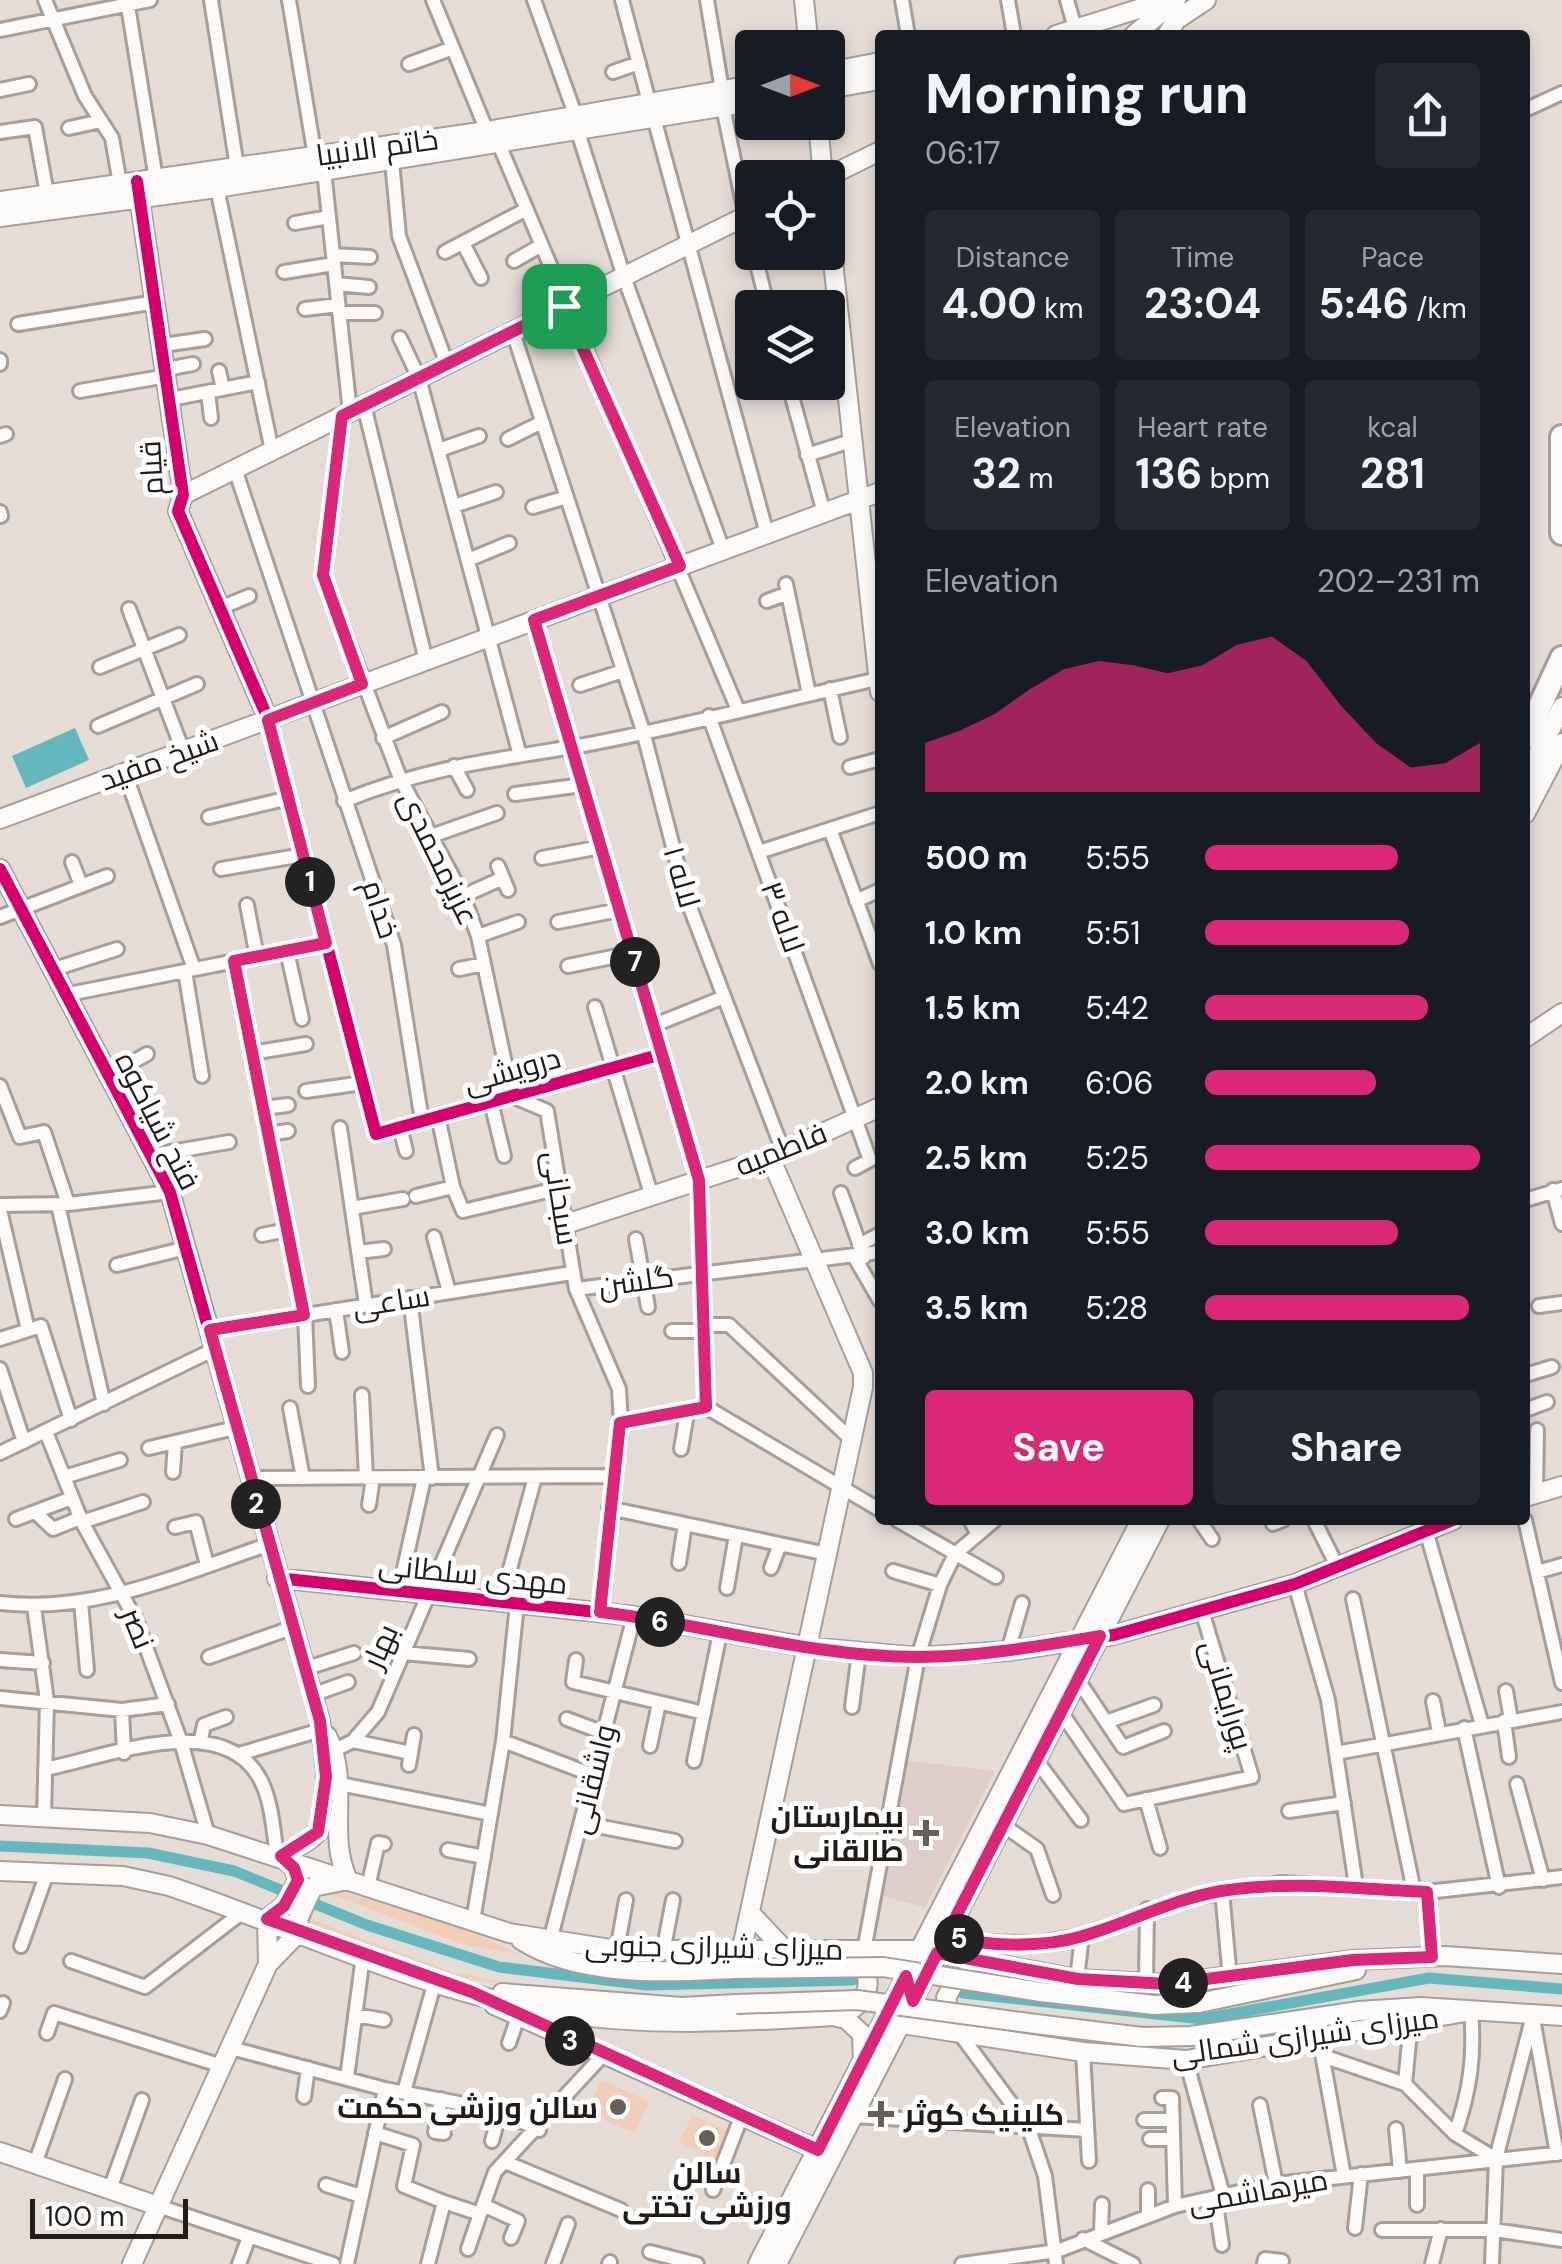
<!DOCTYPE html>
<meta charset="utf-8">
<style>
:root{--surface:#171b24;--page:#242831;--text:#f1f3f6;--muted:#9ea1a6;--accent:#db2777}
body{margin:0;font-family:"DM Sans",Cairo,sans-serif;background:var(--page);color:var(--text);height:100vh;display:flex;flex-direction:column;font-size:38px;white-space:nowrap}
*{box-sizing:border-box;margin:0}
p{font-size:32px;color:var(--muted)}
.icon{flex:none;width:55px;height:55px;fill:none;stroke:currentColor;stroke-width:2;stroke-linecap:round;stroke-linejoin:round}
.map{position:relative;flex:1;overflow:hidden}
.sheet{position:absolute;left:875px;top:30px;width:655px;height:1495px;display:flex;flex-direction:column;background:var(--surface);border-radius:10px;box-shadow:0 5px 15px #0003}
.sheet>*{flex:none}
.needle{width:65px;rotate:90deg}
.controls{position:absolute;left:735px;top:30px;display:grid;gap:20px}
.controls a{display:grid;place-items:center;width:110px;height:110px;border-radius:10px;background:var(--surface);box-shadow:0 5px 15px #0003;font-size:50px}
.scale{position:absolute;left:30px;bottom:25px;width:158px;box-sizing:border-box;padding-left:10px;border:5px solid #221c18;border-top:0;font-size:28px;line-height:35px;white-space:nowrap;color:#221c18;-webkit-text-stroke:8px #fff;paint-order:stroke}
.pin{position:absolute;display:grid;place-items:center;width:85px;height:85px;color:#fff;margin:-42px;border-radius:20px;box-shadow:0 5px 15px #0006}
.km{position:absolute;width:50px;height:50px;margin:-25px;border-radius:50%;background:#222;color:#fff;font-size:28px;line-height:50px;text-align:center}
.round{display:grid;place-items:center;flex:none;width:105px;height:105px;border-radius:10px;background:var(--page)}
.overview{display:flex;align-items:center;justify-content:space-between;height:170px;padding:0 50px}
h1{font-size:55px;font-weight:700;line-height:75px}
.stats{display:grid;grid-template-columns:repeat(3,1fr);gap:15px;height:170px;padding:10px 50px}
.stats div{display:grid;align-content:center;border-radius:10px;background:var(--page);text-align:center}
.stats b{font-size:42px;font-weight:700}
.stats small{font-size:28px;font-weight:400}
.stats p{font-size:28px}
.chart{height:280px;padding:20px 50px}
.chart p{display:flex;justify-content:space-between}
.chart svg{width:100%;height:180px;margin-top:10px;fill:var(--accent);opacity:.7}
.primary-button{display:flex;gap:20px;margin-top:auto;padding:20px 50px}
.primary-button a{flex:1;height:115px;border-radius:10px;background:var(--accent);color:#fff;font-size:40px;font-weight:700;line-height:115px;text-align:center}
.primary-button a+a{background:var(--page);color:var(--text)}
ul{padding:0 50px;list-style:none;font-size:32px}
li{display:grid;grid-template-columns:160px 120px 1fr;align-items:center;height:75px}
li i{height:25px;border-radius:12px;background:var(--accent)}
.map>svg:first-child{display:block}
</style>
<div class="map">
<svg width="1562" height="2264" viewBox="0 0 1562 2264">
<rect width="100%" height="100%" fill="#e6dcd6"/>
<path fill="#dfcdc9" d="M903 1760 995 1771 925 1907 877 1895Z"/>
<path fill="#f1ceb7" d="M326 1892 347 1893 464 1929 520 1954 464 1945Z
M308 1918 450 1971 509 1984 447 1977 311 1928Z
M601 2080 649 2101 635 2133 587 2113Z
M692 2115 734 2133 722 2162 679 2143Z"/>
<path fill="#64b8bc" d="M75 728 89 760 26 788 12 756Z"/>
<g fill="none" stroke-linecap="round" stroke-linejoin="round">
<path stroke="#64b8bc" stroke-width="11" d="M0 1846 148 1853 234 1871 367 1925 499 1967 647 1985 853 1980
M963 1993 1202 2019 1429 1978 1562 1989"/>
<defs>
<path id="street" d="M45 0 85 96 112 138 120 184
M127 0 156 179
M211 0 237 167
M289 0 315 157
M433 0 487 131
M534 0 575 114
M622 0 649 102
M707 0 722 90
M902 0 908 35
M1008 0 1014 35
M1067 0 1077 35
M0 30 150 0
M409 64 453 48
M613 72 639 63
M0 90 29 84
M723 107 752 247
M1525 110 1562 93
M654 118 767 534
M69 128 101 121
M577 129 624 277 723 550
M0 132 35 127 47 194
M499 144 738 710
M392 161 399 236 447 364
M324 171 350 412
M217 188 272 451
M295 223 329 217
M463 243 481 278
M445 252 525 210
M754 252 768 308
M333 255 370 257
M514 261 540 246
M284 272 334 264
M336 284 369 287
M305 309 338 305
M339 313H375
M18 324 156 302
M513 332 643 731 686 897 783 1151
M400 338 419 378 519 752
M163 345 205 339
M0 360V364
M166 369 193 364
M219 371 223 389
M788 382 824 513
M80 391 167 376
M208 392 211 418
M171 399 258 382
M364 405 426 661
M341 416 323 575 400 778 463 896 478 936 512 1096 547 1111 576 1289 619 1389 621 1423 600 1613
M0 436 6 434
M508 439 542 422
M439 450 479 436
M807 455 851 441
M235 469 394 945 422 1121
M454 506 496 492
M533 507 567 497
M0 512 1 516
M468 560 509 543
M786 584 809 694
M767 601 788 593
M220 608 249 596
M129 609 183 751
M534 620 699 1180 706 1407
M100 667 179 635
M580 685 623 671
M830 689 840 737
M709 716 870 1160 855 1168
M268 719 376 1134 662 1054
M98 726 197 684
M383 738 442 712
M454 766 467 790
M850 767 880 759
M125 773 194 969
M515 794 583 785
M344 801C421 769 492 760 573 747 675 729 777 701 878 679
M209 817 289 798
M830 829 880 964
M431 836 497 813
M759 852 880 813
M542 858 601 847
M72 862 81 885
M498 866 508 890
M221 869 303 855
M463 896 503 878
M856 901 880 890
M247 905 257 957
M0 917 107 876
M558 922 619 910
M478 936 518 922
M287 951 302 1019
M234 961 305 1315 308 1386
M568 966 632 953
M459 969 484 964
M51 970 117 949
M185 971 202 1076
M64 995 326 943
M595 1007 651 1194
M657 1024 724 997
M252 1053 306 1044
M108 1076 147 1054
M0 1086 20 1137 44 1132 68 1204
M306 1091 363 1083
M491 1102 504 1156
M263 1108 288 1105
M438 1116 453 1187 463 1211 560 1188
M400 1127 406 1151
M340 1128 366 1305
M268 1134 288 1131
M153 1155 229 1142
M1553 1190 1562 1224
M841 1193 864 1257
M416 1196 453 1187
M1525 1200 1562 1189
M0 1205 68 1204 170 1192
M58 1205 104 1404
M352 1208 403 1199
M0 1210 28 1330
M262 1235 287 1230
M434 1237 449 1292
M636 1239 648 1307
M859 1245 880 1234
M358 1252 384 1249
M855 1258 880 1301
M117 1265 186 1248
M576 1289 880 1252
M410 1298 432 1478
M1539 1306 1562 1303
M336 1310 342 1352
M703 1325H729L852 1440
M210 1330 572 1273
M672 1331H703
M0 1339 41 1326 71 1420
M0 1369 24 1442
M1525 1375 1552 1367
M362 1395 366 1478
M706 1407 880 1510
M290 1408 303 1478
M1525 1410 1547 1402
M621 1423 706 1407
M46 1432 82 1522 136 1620 181 1742 208 1835
M149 1448 235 1428
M681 1449 687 1413
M0 1453 215 1349
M173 1472 175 1442
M64 1477 120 1460
M249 1478 614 1476
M1536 1494 1537 1430
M369 1505 373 1478
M609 1508 827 1554
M35 1512 53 1529 80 1518
M16 1519 72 1498
M897 1520 996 1577
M970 1520 978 1534
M1199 1520 1212 1539
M1314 1520 1337 1566
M1423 1520 1482 1725
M1525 1520 1562 1683
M82 1522 143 1502
M1273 1524 1283 1520
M175 1527 196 1522 207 1565
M679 1563 685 1524
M771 1568 780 1544
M893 1571 940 1585
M1537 1572 1562 1565
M1295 1584 1328 1700 1356 1886
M727 1588 736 1535
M399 1591 424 1478
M1353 1599 1414 1891
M81 1602 87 1670
M501 1602 535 1477
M0 1603C93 1614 181 1574 267 1545
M34 1607 47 1701 44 1817
M1008 1651 1022 1603
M403 1653 469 1659
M209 1657 291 1628
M0 1660 43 1663
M576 1660 573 1682 704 1713
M304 1669 354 1653
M1078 1680 1123 1747 1164 1731
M1506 1691 1511 1720
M312 1695 348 1682
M0 1698 122 1710 168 1704
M1433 1701 1439 1732
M852 1707 859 1652
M122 1710 124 1753
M1061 1712 1124 1804 1252 1777 1202 1611
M567 1719 604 1733
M1504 1721 1509 1757
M1106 1722 1154 1705
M1464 1728 1499 1887
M201 1739 204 1725 226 1717
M353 1741 411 1753
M503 1741 593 1775
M650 1746 659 1703
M335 1750 353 1741 378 1712 497 1435
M1336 1753 1562 1712
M239 1754 321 1730
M694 1761 720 1633
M1037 1761 1081 1820
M409 1765 414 1735
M45 1769C106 1757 223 1709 260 1779 272 1801 273 1830 277 1855
M340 1784 491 1814
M1517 1784 1543 1880
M1146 1799 1160 1848
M1289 1811 1344 1803
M581 1823 675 1841
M1003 1825 1037 1849 1053 1895
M448 1850 484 1857
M368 1887 378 1843 384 1844
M1222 1891 1230 1979
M1427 1892 1432 1957
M473 1921 503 1741 517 1604
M946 1935 969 1942 1040 1943 1082 1936 1188 1898 1282 1883 1427 1892 1562 1877
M550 1941 634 1616
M21 1946 47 1873
M617 1950 626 1900
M864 1951 918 1657 940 1585 955 1554 995 1520
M663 1952 673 1900
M71 1961 145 1987 244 1911
M1077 1979 1082 1936
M1146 1982 1147 1909
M0 2011 3 2003
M355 2015 384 2020
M1534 2024 1557 2154
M957 2030 1028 2126 1045 2176 1056 2264
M47 2033 54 2013 222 2066
M1319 2037 1344 2176
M509 2043 518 2017
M231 2048 385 2089 500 2111 539 2130
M1083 2052 1089 2161
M1323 2056 1405 2084 1455 2134 1496 2159
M1186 2060 1223 2195
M347 2078 363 1956
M1405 2084 1411 2021
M404 2092 435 1981
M304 2097 308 2068
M1162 2098H1172L1175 2206
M441 2099 435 2132 444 2133
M1260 2105 1276 2184
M853 2116 1087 2130
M1144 2120H1172
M1396 2129 1400 2171
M375 2133 413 2145 404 2186 444 2202 428 2264
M1455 2134C1470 2091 1475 2056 1471 2011
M1150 2139H1172
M492 2141 500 2111
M505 2162 621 2210
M35 2164 65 2079
M1417 2169V2205
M326 2185 361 2196
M110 2189 142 2100
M713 2190 742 2115
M1215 2197 1222 2245
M444 2202 480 2214 495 2172 603 2055
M483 2205 518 2221 511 2238
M158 2206 333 2264
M1148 2215V2190
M1355 2228 1361 2174
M1382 2230H1494L1562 2240
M1101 2231 1102 2204
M1083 2239 1133 2264
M468 2249 480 2214
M650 2252 697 2264
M239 2264 249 2237
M347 2264 385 2089
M553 2264 568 2224
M609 2264 610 2262
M962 2264 1057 2251 1175 2206 1276 2184 1562 2153
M1264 2264 1265 2259 1282 2261
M1432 2264 1441 2229
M1492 2264 1496 2159 1533 2015"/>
<path id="secondary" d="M804 0 809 48
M1056 35 1167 0
M1134 35 1176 0
M1167 35 1176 20 1206 0
M828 72 880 62
M828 89 880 80
M818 122 823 178
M825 178 880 151
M138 188 183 495 178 511 268 719
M0 201 487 131 752 85
M828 216 880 692
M0 217 217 188 752 102
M183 495 752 213
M1525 778 1562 707
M1525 814 1562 743
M0 819 880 492
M0 869 170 1192 320 1721C324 1747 334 1814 316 1834 307 1844 292 1849 281 1856L294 1868 298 1880 284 1906 267 1919 268 1964
M1525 1038 1562 1013
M566 1224 770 1157 880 1107
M1525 1497 1562 1486
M277 1578 634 1616 807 1647 918 1657 1008 1651 1114 1635 1295 1584 1453 1520
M0 1815 150 1823 208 1835 509 1933 617 1950H919
M0 1871 123 1876 169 1886C294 1928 420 1990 552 2012 645 2027 739 2022 833 2016L846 2019 862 2034 863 2063
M750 1913 783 1948
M521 1940C580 1978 667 1972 735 1969
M742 1948 863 1387V1373L770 1157
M937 1953 1077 1979 1168 1984 1353 1960 1445 1956 1562 1964
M1041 1992 1154 2005 1199 2003 1356 1970
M502 1993 682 2007 736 2004
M494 2005 818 2150
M852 2009C871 1996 872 1977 859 1959
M951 2022 946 1998 954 1983 968 1973
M902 2024 1083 2052 1186 2060 1471 2011
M1036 2024 1142 2037 1191 2036 1359 2011 1421 2007 1562 2016
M0 2152 158 2206
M132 2264 268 1964 300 1931 298 1919 313 1887 348 1880C326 1833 351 1782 327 1736
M758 2264 1141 1520
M777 2264 1160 1520"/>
<path id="highway" d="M1562 437V533
M1525 738 1562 658"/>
</defs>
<use href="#street" stroke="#a59e99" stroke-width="18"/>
<use href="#secondary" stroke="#a59e99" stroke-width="22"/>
<use href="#highway" stroke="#a59e99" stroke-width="28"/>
<use href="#street" stroke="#fbfaf9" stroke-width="12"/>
<use href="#secondary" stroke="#fbfaf9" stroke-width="18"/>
<use href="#highway" stroke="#fbfaf9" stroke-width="22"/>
<defs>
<path id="secondary-bridge" d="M735 1969 883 1967 1041 1992
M736 2004 857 2000 1036 2024"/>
</defs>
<use href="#secondary-bridge" stroke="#a59e99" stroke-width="22" stroke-linecap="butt"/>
<use href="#secondary-bridge" stroke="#fbfaf9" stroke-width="18"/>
<defs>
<path id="cycleway" d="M137 181 183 495 178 511 268 719 376 1134 662 1054
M0 869 170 1192 321 1730C323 1758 336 1811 315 1834 307 1844 292 1849 281 1856
M277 1578 634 1616 807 1647 918 1657 1008 1651 1114 1635 1295 1584 1453 1520"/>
</defs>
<use href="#cycleway" stroke="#fff" stroke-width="19"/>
<use href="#cycleway" stroke="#d6006c" stroke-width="12"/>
</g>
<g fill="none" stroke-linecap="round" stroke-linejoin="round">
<defs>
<path id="route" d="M564 306 680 566 534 620 699 1180 706 1407 620 1423 600 1612C706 1624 810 1657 918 1657 979 1657 1040 1646 1100 1636L946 1936C987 1947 1043 1948 1083 1936 1131 1922 1170 1900 1221 1891 1291 1880 1357 1889 1427 1892L1432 1957 1353 1960 1168 1984 1078 1979 937 1953 913 2001 906 1976 818 2150 472 1992 267 1919 284 1906 298 1880 294 1868 281 1856 318 1832 326 1777 320 1721 210 1330 304 1315 234 961 326 943 268 720 362 684 323 575 342 416Z"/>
</defs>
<use href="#route" stroke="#fff" stroke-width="20"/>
<use href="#route" stroke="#db2777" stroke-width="12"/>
</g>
<g fill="#675f5a" stroke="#fff" stroke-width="4">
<path d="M921 1818h10v10h10v10h-10v10h-10v-10h-10v-10h10z"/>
<circle cx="618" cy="2107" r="10"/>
<path d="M876 2099h10v10h10v10h-10v10h-10v-10h-10v-10h10z"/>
<circle cx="707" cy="2138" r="10"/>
</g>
<g text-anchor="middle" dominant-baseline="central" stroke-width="10" stroke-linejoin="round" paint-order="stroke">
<g font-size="30" fill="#221c18" stroke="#fff">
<text transform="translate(377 147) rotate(-8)">خاتم الانبیا</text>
<text transform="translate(151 468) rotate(-93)">قیام</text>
<text transform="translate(159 760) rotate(-20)">شیخ مفید</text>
<text transform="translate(439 858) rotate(64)">عزیزمحمدی</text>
<text transform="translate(682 877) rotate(74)">لاله ۱</text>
<text transform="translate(381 909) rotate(72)">خدام</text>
<text transform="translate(783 917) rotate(70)">لاله ۳</text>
<text transform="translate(512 1070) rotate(-16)">درویشی</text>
<text transform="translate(158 1121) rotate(63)">فتح شیاکوه</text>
<text transform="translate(781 1149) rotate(-22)">فاطمیه</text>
<text transform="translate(561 1198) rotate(81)">سبحانی</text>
<text transform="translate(636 1281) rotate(-8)">گلشن</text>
<text transform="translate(391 1301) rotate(-9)">ساعی</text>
<text transform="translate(473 1574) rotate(6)">مهدی سلطانی</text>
<text transform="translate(138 1628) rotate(68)">نصر</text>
<text transform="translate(380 1646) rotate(-66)">بهار</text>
<text transform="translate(1227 1695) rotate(73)">پورایمانی</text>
<text transform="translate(592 1779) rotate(-76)">واشقانی</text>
<text transform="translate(714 1947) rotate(1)">میرزای شیرازی جنوبی</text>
<text transform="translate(1305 2036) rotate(-8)">میرزای شیرازی شمالی</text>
<text transform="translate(1258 2191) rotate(-10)">میرهاشمی</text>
</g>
<g font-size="30" font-weight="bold" fill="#221c18" stroke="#fff" text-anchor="end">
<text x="904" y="1816">بیمارستان<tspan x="904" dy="34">طالقانی</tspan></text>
<text x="598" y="2107">سالن ورزشی حکمت</text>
<text x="904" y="2114" text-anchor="start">کلینیک کوثر</text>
<text x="707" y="2172" text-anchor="middle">سالن<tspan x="707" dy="34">ورزشی تختی</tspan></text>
</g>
</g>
</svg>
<div class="controls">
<a><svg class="needle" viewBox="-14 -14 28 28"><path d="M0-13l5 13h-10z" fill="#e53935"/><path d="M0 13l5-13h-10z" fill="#9ea1a6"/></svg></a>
<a><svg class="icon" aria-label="locate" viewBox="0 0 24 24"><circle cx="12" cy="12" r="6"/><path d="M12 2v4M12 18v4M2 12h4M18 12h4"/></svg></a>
<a><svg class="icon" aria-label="layers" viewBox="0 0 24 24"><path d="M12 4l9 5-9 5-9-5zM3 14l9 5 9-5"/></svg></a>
</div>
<div class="scale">100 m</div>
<div class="pin" style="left:564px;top:306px;background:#1e9e55"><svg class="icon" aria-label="arrive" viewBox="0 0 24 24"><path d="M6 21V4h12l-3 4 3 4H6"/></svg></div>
<b class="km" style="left:310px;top:882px">1</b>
<b class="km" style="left:256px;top:1504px">2</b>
<b class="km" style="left:570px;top:2041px">3</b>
<b class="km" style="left:1183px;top:1983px">4</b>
<b class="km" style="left:959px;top:1939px">5</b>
<b class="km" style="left:660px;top:1622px">6</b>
<b class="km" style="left:635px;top:962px">7</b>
<section class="sheet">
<div class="overview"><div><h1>Morning run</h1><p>06:17</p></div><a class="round"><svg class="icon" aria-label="share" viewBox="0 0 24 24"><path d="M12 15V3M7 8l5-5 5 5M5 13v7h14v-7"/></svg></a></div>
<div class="stats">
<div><p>Distance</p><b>4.00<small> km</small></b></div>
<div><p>Time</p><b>23:04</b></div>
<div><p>Pace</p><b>5:46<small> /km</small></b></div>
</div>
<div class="stats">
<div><p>Elevation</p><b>32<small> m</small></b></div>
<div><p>Heart rate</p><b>136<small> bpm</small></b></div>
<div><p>kcal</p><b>281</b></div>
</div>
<div class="chart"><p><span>Elevation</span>202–231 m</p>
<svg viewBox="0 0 160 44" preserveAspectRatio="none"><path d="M0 44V32L10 29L20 25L30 19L40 14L50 12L60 13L70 15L80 13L90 8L100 6L110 12L120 23L130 32L140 38L150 37L160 32V44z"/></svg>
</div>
<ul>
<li><b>500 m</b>5:55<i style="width:70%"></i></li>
<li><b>1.0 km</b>5:51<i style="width:74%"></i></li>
<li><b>1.5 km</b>5:42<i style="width:81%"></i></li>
<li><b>2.0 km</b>6:06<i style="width:62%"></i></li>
<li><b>2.5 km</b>5:25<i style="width:100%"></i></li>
<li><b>3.0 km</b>5:55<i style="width:70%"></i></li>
<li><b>3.5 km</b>5:28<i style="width:96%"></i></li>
</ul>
<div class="primary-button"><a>Save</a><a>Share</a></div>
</section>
</div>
